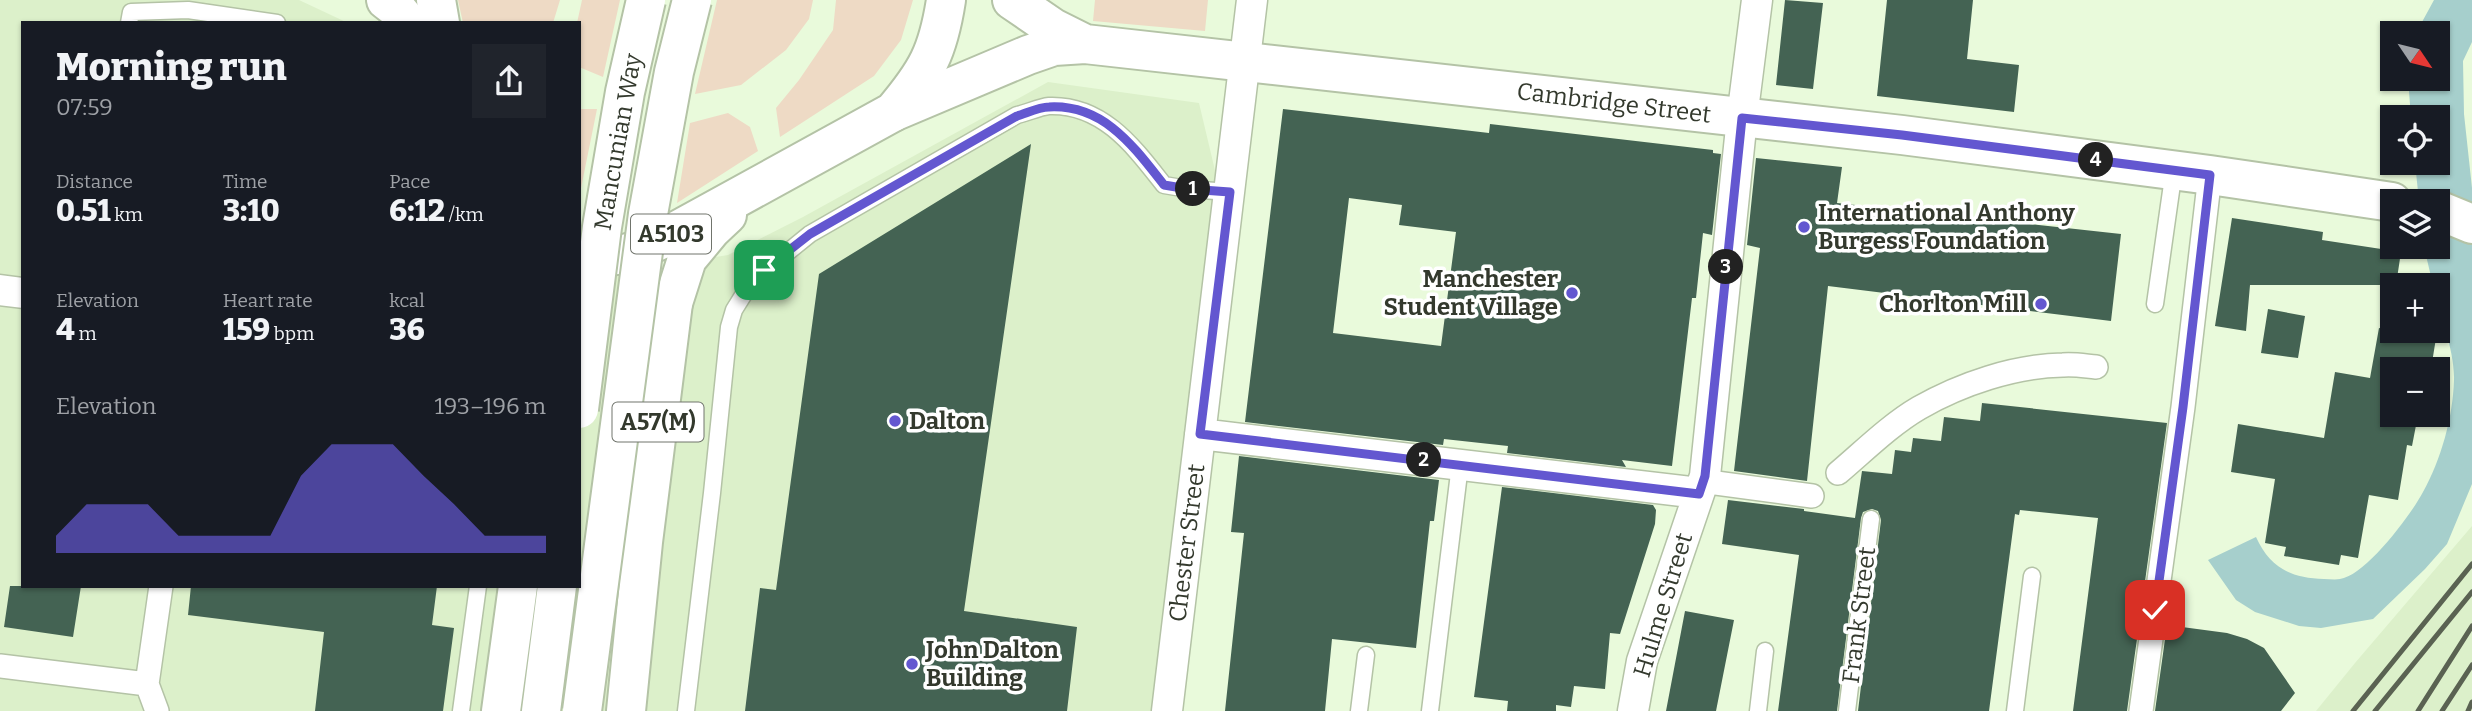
<!DOCTYPE html>
<meta charset="utf-8">
<style>
:root{--surface:#171b24;--page:#20242c;--text:#f1f3f6;--muted:#9ea1a6;--accent:#6357d0}
body{margin:0;font-family:Bitter,serif;background:var(--page);color:var(--text);height:100vh;display:flex;flex-direction:column;font-size:26px;white-space:nowrap}
*{box-sizing:border-box;margin:0}
p{font-size:23px;color:var(--muted)}
.icon{flex:none;width:38px;height:38px;fill:none;stroke:currentColor;stroke-width:2;stroke-linecap:round;stroke-linejoin:round}
.map{position:relative;flex:1;overflow:hidden}
.details{position:absolute;left:21px;top:21px;width:560px;height:567px;display:flex;flex-direction:column;background:var(--surface);border-radius:0px;box-shadow:0 2px 5px #0004}
.details>*{flex:none}
.needle{width:46px;rotate:125deg}
.buttons{position:absolute;left:2380px;top:21px;display:grid;gap:14px}
.buttons a{display:grid;place-items:center;width:70px;height:70px;border-radius:0px;background:var(--surface);box-shadow:0 2px 5px #0004;font-size:35px}
.pin{position:absolute;display:grid;place-items:center;width:60px;height:60px;color:#fff;margin:-30px;border-radius:14px;box-shadow:0 4px 10px #0006}
.km{position:absolute;width:35px;height:35px;margin:-18px;border-radius:50%;background:#222;color:#fff;font-size:19px;line-height:35px;text-align:center}
.round{display:grid;place-items:center;flex:none;width:74px;height:74px;border-radius:0px;background:var(--page)}
.summary{display:flex;align-items:center;justify-content:space-between;height:119px;padding:0 35px}
h1{font-size:38px;font-weight:800;line-height:52px}
.metrics{display:grid;grid-template-columns:repeat(3,1fr);gap:10px;height:119px;padding:7px 35px}
.metrics div{display:grid;align-content:center}
.metrics b{font-size:30px;font-weight:800}
.metrics small{font-size:19px;font-weight:400}
.metrics p{font-size:19px}
.chart{height:196px;padding:14px 35px}
.chart p{display:flex;justify-content:space-between}
.chart svg{width:100%;height:126px;margin-top:7px;fill:var(--accent);opacity:.7}
.map>svg:first-child{display:block}
</style>
<div class="map">
<svg width="2472" height="711" viewBox="0 0 2472 711">
<rect width="100%" height="100%" fill="#e9fadb"/>
<path fill="#dcf0ca" d="M0 0H299L348 23H23V586H579V279L728 255 803 217 1048 82 1199 103 1227 221 1167 711H0Z
M2472 526V711H2316L2355 663Z"/>
<path fill="#eedac5" d="M458 0H560L553 23H463Z
M582 0H620L603 77 579 67V23H577Z
M717 0H813L809 19 786 50 741 85 695 94Z
M836 0H913L901 40 874 76 780 137 776 108 799 80 833 30Z
M1095 0H1208L1205 31 1093 21Z
M579 109H597L579 198Z
M728 113 750 127 758 151 677 203 690 123Z"/>
<path fill="#a6cfcc" d="M2434 0H2472V42L2463 61 2464 114 2472 188V484L2447 544 2425 569 2373 619 2321 628 2299 626 2255 612 2236 600 2208 560 2256 537C2270 568 2291 578 2324 579 2329 579 2335 580 2340 579 2365 576 2411 515 2423 492 2441 460 2453 417 2454 380 2455 348 2438 317 2438 285H2433L2424 247H2438V201H2419L2415 163H2438V117H2411L2408 79H2438V33H2416Z"/>
<path fill="#446353" fill-rule="evenodd" d="M1785 0 1823 3 1813 89 1776 85Z
M1887 0H1973L1967 59 2019 65 2014 112 1877 96Z
M1283 109 1489 133 1490 124 1713 150V153L1721 154 1712 235 1703 233 1696 298H1692L1672 466 1622 460 1626 467 1507 453 1508 446 1444 439 1443 445 1245 422ZM1349 198 1402 205 1399 225 1456 232 1441 346 1333 333Z
M1031 144 964 611 1077 627 1067 711H745L760 588 776 590 819 274Z
M1756 158 1842 167 1837 203 2121 234 2111 321 1828 286 1807 481 1734 471 1760 248 1747 245Z
M2232 218 2323 232 2322 240 2401 252 2396 285H2250L2246 331 2215 326Z
M2268 309 2305 316 2298 358 2261 353Z
M2379 328 2436 338 2431 369H2392V415H2418L2412 446 2407 445 2398 500 2369 495 2358 558 2341 555 2339 565 2284 556 2286 547 2265 543 2275 479 2231 472 2238 424 2324 438 2335 372 2370 378Z
M1982 403 2167 423 2127 711H2073L2098 518 2020 510 2019 515 2015 514 1989 711H1858L1881 520 1878 511 1872 509 1863 512 1861 518 1837 711H1778L1799 555 1722 544 1728 500 1804 509V511L1855 518 1862 471 1892 474 1895 450 1911 452 1913 438 1941 441 1944 417 1980 421Z
M1239 456 1439 480 1434 521H1430L1416 648 1332 639 1325 711H1225L1244 533 1231 532Z
M1502 487 1653 505 1656 510 1655 524 1620 634 1610 633 1605 689 1574 686 1571 707 1556 705V711H1507L1508 701 1474 697Z
M10 586H81L73 637 4 627Z
M191 586H437L432 625 454 628 443 711H315L324 632 188 615Z
M1685 611 1734 620 1716 711H1666Z
M2167 625 2227 633 2247 639 2264 648 2295 693 2281 711H2155Z"/>
<g fill="none" stroke-linecap="round" stroke-linejoin="round">
<defs>
<path id="service" d="M129 23 131 12 188 10 277 23
M2155 304 2174 170
M461 711 478 586
M686 711 712 493 729 327 734 310 752 281 810 234 1017 115C1027 113 1039 107 1049 106 1103 104 1134 147 1164 185L1188 189 1230 192
M1359 711 1366 655
M1430 711 1460 465
M1758 711 1765 651
M1847 711 1871 519
M2015 711 2032 576"/>
<path id="pedestrian" d="M1838 473C1864 451 1890 425 1919 408 1961 384 2014 366 2063 365 2074 364 2085 366 2096 367
M1716 483 1812 496
M0 666 147 684 157 711
M147 684 161 586
M2141 711 2183 407 2210 175"/>
<path id="minor" d="M0 290 23 293
M1200 434 1699 493
M1167 711 1252 0
M1633 711 1642 661 1705 476 1742 118 1757 0"/>
<path id="tertiary" d="M1012 0 1053 28 1085 44
M893 112 1028 55 1054 46 1085 44 1902 135 2210 175 2392 202
M2438 210 2472 224"/>
<path id="primary" d="M386 0 395 7 408 23"/>
<path id="trunk" d="M436 0 440 23
M579 249C617 261 628 255 662 239L893 112C927 72 938 52 946 0
M673 303 687 259 711 230 727 215"/>
<path id="motorway" d="M501 711 518 586
M541 711 557 586
M626 711 643 542 673 303"/>
</defs>
<use href="#service" stroke="#b4c3a6" stroke-width="19"/>
<use href="#pedestrian" stroke="#b4c3a6" stroke-width="26"/>
<use href="#minor" stroke="#b4c3a6" stroke-width="33"/>
<use href="#tertiary" stroke="#b4c3a6" stroke-width="42"/>
<use href="#primary" stroke="#b4c3a6" stroke-width="42"/>
<use href="#trunk" stroke="#b4c3a6" stroke-width="42"/>
<use href="#motorway" stroke="#b4c3a6" stroke-width="42"/>
<use href="#service" stroke="#fff" stroke-width="16"/>
<use href="#pedestrian" stroke="#fff" stroke-width="23"/>
<use href="#minor" stroke="#fff" stroke-width="30"/>
<use href="#tertiary" stroke="#fff" stroke-width="38"/>
<use href="#primary" stroke="#fff" stroke-width="38"/>
<use href="#trunk" stroke="#fff" stroke-width="38"/>
<use href="#motorway" stroke="#fff" stroke-width="38"/>
<path stroke="#5a6252" stroke-width="5" d="M2353 711 2472 564
M2375 711 2472 592
M2418 711 2472 626
M2442 711 2472 665
M2468 711 2472 702"/>
<defs>
<path id="motorway-bridge" d="M579 409 602 227 625 92 646 0
M582 711 648 214 674 72 692 0"/>
</defs>
<use href="#motorway-bridge" stroke="#b4c3a6" stroke-width="42" stroke-linecap="butt"/>
<use href="#motorway-bridge" stroke="#fff" stroke-width="38"/>
</g>
<g fill="none" stroke-linecap="round" stroke-linejoin="round">
<defs>
<path id="route" d="M764 270 810 234 1017 116C1027 113 1039 107 1049 107 1104 104 1134 147 1164 185L1188 189 1230 192 1200 434 1699 494 1705 476 1742 118 1902 135 2210 175 2183 407 2155 610"/>
</defs>
<use href="#route" stroke="#fff" stroke-width="14"/>
<use href="#route" stroke="#6357d0" stroke-width="9"/>
</g>
<g fill="#6357d0" stroke="#fff" stroke-width="2.5">
<circle cx="1804" cy="227" r="7"/>
<circle cx="1572" cy="293" r="7"/>
<circle cx="2041" cy="304" r="7"/>
<circle cx="895" cy="421" r="7"/>
<circle cx="912" cy="664" r="7"/>
</g>
<g text-anchor="middle" dominant-baseline="central" stroke-width="7" stroke-linejoin="round" paint-order="stroke">
<g fill="#fff" stroke="#70746c" stroke-width="2">
<rect x="631" y="214.5" width="80" height="39" rx="5"/>
<rect x="612.5" y="402.5" width="91" height="39" rx="5"/>
</g>
<g font-size="23" font-weight="bold" fill="#33392d">
<text x="671" y="234">A5103</text>
<text x="658" y="422">A57(M)</text>
</g>
<g font-size="24" fill="#33392d" stroke="#fff">
<text transform="translate(1614 103) rotate(7)">Cambridge Street</text>
<text transform="translate(618 142) rotate(-80)">Mancunian Way</text>
<text transform="translate(1187 543) rotate(-83)">Chester Street</text>
<text transform="translate(1663 605) rotate(-73)">Hulme Street</text>
<text transform="translate(1859 615) rotate(-83)">Frank Street</text>
</g>
<g font-size="24" font-weight="bold" fill="#33392d" stroke="#fff" text-anchor="start">
<text x="1818" y="213">International Anthony<tspan x="1818" dy="28">Burgess Foundation</tspan></text>
<text x="1558" y="279" text-anchor="end">Manchester<tspan x="1558" dy="28">Student Village</tspan></text>
<text x="2027" y="304" text-anchor="end">Chorlton Mill</text>
<text x="909" y="421">Dalton</text>
<text x="926" y="650">John Dalton<tspan x="926" dy="28">Building</tspan></text>
</g>
</g>
</svg>
<div class="buttons">
<a><svg class="needle" viewBox="-14 -14 28 28"><path d="M0-13l5 13h-10z" fill="#e53935"/><path d="M0 13l5-13h-10z" fill="#9ea1a6"/></svg></a>
<a><svg class="icon" aria-label="locate" viewBox="0 0 24 24"><circle cx="12" cy="12" r="6"/><path d="M12 2v4M12 18v4M2 12h4M18 12h4"/></svg></a>
<a><svg class="icon" aria-label="layers" viewBox="0 0 24 24"><path d="M12 4l9 5-9 5-9-5zM3 14l9 5 9-5"/></svg></a>
<a>+</a>
<a>−</a>
</div>
<div class="pin" style="left:764px;top:270px;background:#1e9e55"><svg class="icon" aria-label="arrive" viewBox="0 0 24 24"><path d="M6 21V4h12l-3 4 3 4H6"/></svg></div>
<div class="pin" style="left:2155px;top:610px;background:#d93025"><svg class="icon" aria-label="check" viewBox="0 0 24 24"><path d="M5 12l5 5 9-10"/></svg></div>
<b class="km" style="left:1193px;top:189px">1</b>
<b class="km" style="left:1424px;top:460px">2</b>
<b class="km" style="left:1726px;top:267px">3</b>
<b class="km" style="left:2096px;top:160px">4</b>
<section class="details">
<div class="summary"><div><h1>Morning run</h1><p>07:59</p></div><a class="round"><svg class="icon" aria-label="share" viewBox="0 0 24 24"><path d="M12 15V3M7 8l5-5 5 5M5 13v7h14v-7"/></svg></a></div>
<div class="metrics">
<div><p>Distance</p><b>0.51<small> km</small></b></div>
<div><p>Time</p><b>3:10</b></div>
<div><p>Pace</p><b>6:12<small> /km</small></b></div>
</div>
<div class="metrics">
<div><p>Elevation</p><b>4<small> m</small></b></div>
<div><p>Heart rate</p><b>159<small> bpm</small></b></div>
<div><p>kcal</p><b>36</b></div>
</div>
<div class="chart"><p><span>Elevation</span>193–196 m</p>
<svg viewBox="0 0 160 44" preserveAspectRatio="none"><path d="M0 44V38L10 27L20 27L30 27L40 38L50 38L60 38L70 38L80 17L90 6L100 6L110 6L120 17L130 27L140 38L150 38L160 38V44z"/></svg>
</div>
</section>
</div>
